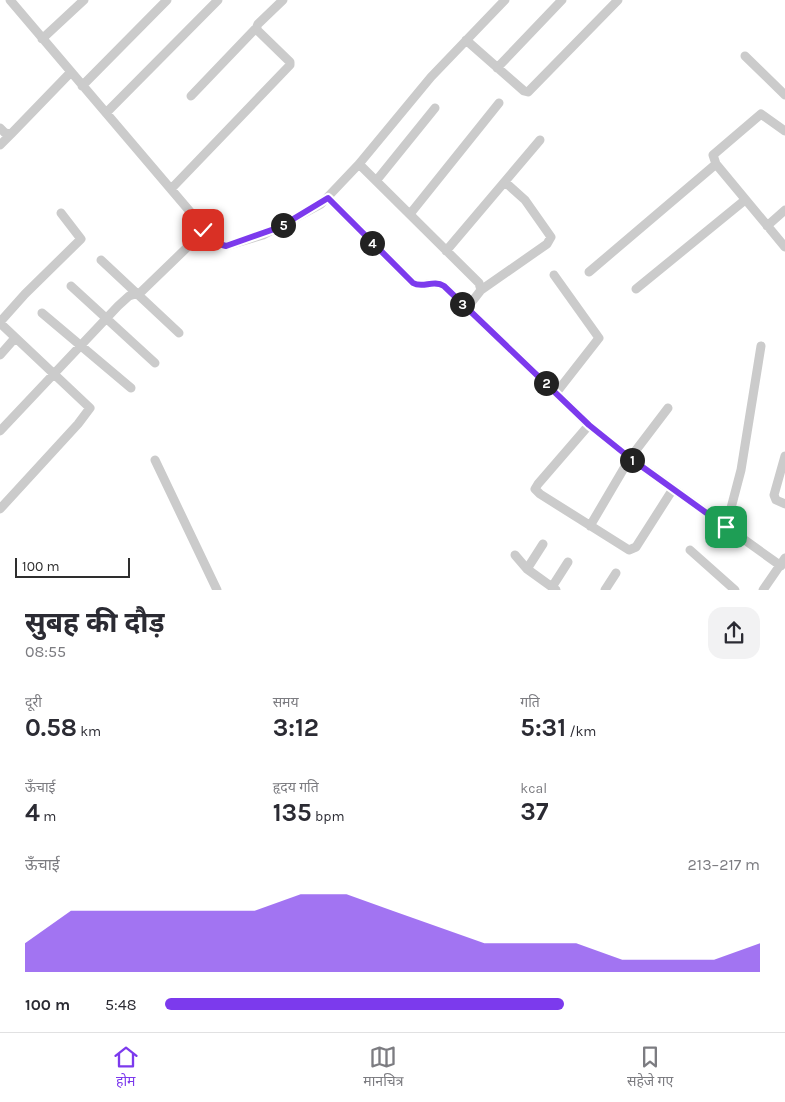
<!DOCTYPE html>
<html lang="hi">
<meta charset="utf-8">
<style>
:root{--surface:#fff;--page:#f2f2f3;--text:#2b2b33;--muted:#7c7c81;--line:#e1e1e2;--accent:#7c3aed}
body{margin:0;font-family:Karla,"Noto Sans Devanagari",sans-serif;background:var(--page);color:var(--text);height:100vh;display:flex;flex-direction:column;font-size:19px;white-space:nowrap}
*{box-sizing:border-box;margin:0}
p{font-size:16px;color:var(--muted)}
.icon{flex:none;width:28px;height:28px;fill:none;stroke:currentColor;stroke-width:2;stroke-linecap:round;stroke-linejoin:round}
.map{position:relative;height:590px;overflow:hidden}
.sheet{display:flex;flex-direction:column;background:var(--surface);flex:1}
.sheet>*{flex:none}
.scale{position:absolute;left:15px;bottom:12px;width:115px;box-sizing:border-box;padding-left:5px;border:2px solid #2e2e2e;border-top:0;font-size:14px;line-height:18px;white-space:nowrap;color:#2e2e2e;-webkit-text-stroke:4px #fff;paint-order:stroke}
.pin{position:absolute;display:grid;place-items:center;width:42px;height:42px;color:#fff;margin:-21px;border-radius:10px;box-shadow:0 2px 8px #0006}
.km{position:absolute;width:25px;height:25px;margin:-12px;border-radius:50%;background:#222;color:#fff;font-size:14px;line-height:25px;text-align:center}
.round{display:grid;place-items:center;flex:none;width:52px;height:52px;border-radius:15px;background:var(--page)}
.summary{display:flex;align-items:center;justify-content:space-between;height:85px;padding:0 25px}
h1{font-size:28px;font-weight:700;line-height:38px}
.figures{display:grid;grid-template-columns:repeat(3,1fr);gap:8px;height:85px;padding:5px 25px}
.figures div{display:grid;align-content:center}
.figures b{font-size:25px;font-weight:700}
.figures small{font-size:14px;font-weight:400}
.figures p{font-size:14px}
.chart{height:140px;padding:10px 25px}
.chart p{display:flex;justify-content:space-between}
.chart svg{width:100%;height:90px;margin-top:5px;fill:var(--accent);opacity:.7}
ul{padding:0 25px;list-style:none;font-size:16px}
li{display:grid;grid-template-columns:80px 60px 1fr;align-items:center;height:38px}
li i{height:12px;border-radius:6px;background:var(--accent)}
.menu{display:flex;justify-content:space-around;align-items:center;height:70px;border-top:1px solid var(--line);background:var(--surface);font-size:14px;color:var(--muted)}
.menu a{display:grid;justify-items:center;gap:2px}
.menu .on{color:var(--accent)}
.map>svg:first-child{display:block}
</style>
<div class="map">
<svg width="785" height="590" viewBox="0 0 785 590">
<rect width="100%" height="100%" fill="#fff"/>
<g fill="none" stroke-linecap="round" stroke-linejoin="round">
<path stroke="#cbcbcb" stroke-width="9" d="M42 39 84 0
M466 40 524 91 528 92 618 0
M745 56 785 95
M497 68 562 0
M82 86 167 0
M191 96 257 27
M106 113 218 0
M0 128 5 133 11 134 70 73
M785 131 761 114 713 155 716 164 785 247
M0 145 11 134
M359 164 479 283 481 290 467 308
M376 181 435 108
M171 189 290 65V62L256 29 258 24 283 0
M328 198 413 283C423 289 433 279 444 286L589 425 630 458 781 566
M410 214 499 103
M767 226 785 210
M203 230 219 244 226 246 263 235 321 204 359 164 431 77 505 0
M446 251 540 140
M101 260 179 333
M589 272 716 164
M554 275 599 338 556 393
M71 286 155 363
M636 289 745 200
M481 290 547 244 551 237 525 200 505 182
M42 313 131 388
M0 322 25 294 81 239 61 213
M0 323 90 408 78 424 0 509
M0 355 15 338
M589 425 538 484 535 489 540 494 629 550 636 547 673 489
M0 431 118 306 129 296 141 292 202 233 204 228 10 0
M785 456 774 495 776 500 785 504
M155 460 217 590
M590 526 630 458 668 408
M726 527 741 470 761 346
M690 550 735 590
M515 555 527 569 556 590
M527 569 543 544
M552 587 568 562
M605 590 616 573
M763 590 785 558"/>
</g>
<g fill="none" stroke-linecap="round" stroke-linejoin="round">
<defs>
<path id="route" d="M203 230 219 244 226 246 280 227 328 198 413 283C423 289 433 279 444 286L589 425 630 458 726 527"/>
</defs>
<use href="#route" stroke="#fff" stroke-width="10"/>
<use href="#route" stroke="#7c3aed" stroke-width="6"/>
</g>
</svg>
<div class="scale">100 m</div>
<div class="pin" style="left:726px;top:527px;background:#1e9e55"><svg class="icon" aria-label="arrive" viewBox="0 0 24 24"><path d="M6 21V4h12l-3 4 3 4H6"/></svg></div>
<div class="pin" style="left:203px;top:230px;background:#d93025"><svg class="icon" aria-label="check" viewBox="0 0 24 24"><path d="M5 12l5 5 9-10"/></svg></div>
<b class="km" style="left:632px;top:460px">1</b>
<b class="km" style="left:546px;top:383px">2</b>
<b class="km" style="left:462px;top:304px">3</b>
<b class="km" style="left:372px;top:243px">4</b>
<b class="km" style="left:283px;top:225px">5</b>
</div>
<section class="sheet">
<div class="summary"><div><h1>सुबह की दौड़</h1><p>08:55</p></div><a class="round"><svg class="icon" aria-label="share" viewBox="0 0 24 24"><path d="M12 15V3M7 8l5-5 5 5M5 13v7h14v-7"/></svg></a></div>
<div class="figures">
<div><p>दूरी</p><b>0.58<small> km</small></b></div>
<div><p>समय</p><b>3:12</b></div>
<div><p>गति</p><b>5:31<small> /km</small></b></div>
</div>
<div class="figures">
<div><p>ऊँचाई</p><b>4<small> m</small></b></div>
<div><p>हृदय गति</p><b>135<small> bpm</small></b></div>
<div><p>kcal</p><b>37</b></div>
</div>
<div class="chart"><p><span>ऊँचाई</span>213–217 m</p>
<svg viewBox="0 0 160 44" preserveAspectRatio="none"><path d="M0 44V30L10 14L20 14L30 14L40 14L50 14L60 6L70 6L80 14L90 22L100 30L110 30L120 30L130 38L140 38L150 38L160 30V44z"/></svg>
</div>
<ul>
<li><b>100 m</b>5:48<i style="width:67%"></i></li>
</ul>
</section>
<nav class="menu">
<a class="on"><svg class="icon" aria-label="home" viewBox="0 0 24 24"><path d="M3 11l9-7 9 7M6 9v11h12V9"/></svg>होम</a>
<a><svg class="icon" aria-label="map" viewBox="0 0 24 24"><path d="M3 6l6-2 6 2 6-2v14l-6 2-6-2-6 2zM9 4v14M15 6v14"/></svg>मानचित्र</a>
<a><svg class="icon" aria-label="saved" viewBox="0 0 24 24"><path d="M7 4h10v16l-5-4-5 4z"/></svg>सहेजे गए</a>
</nav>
